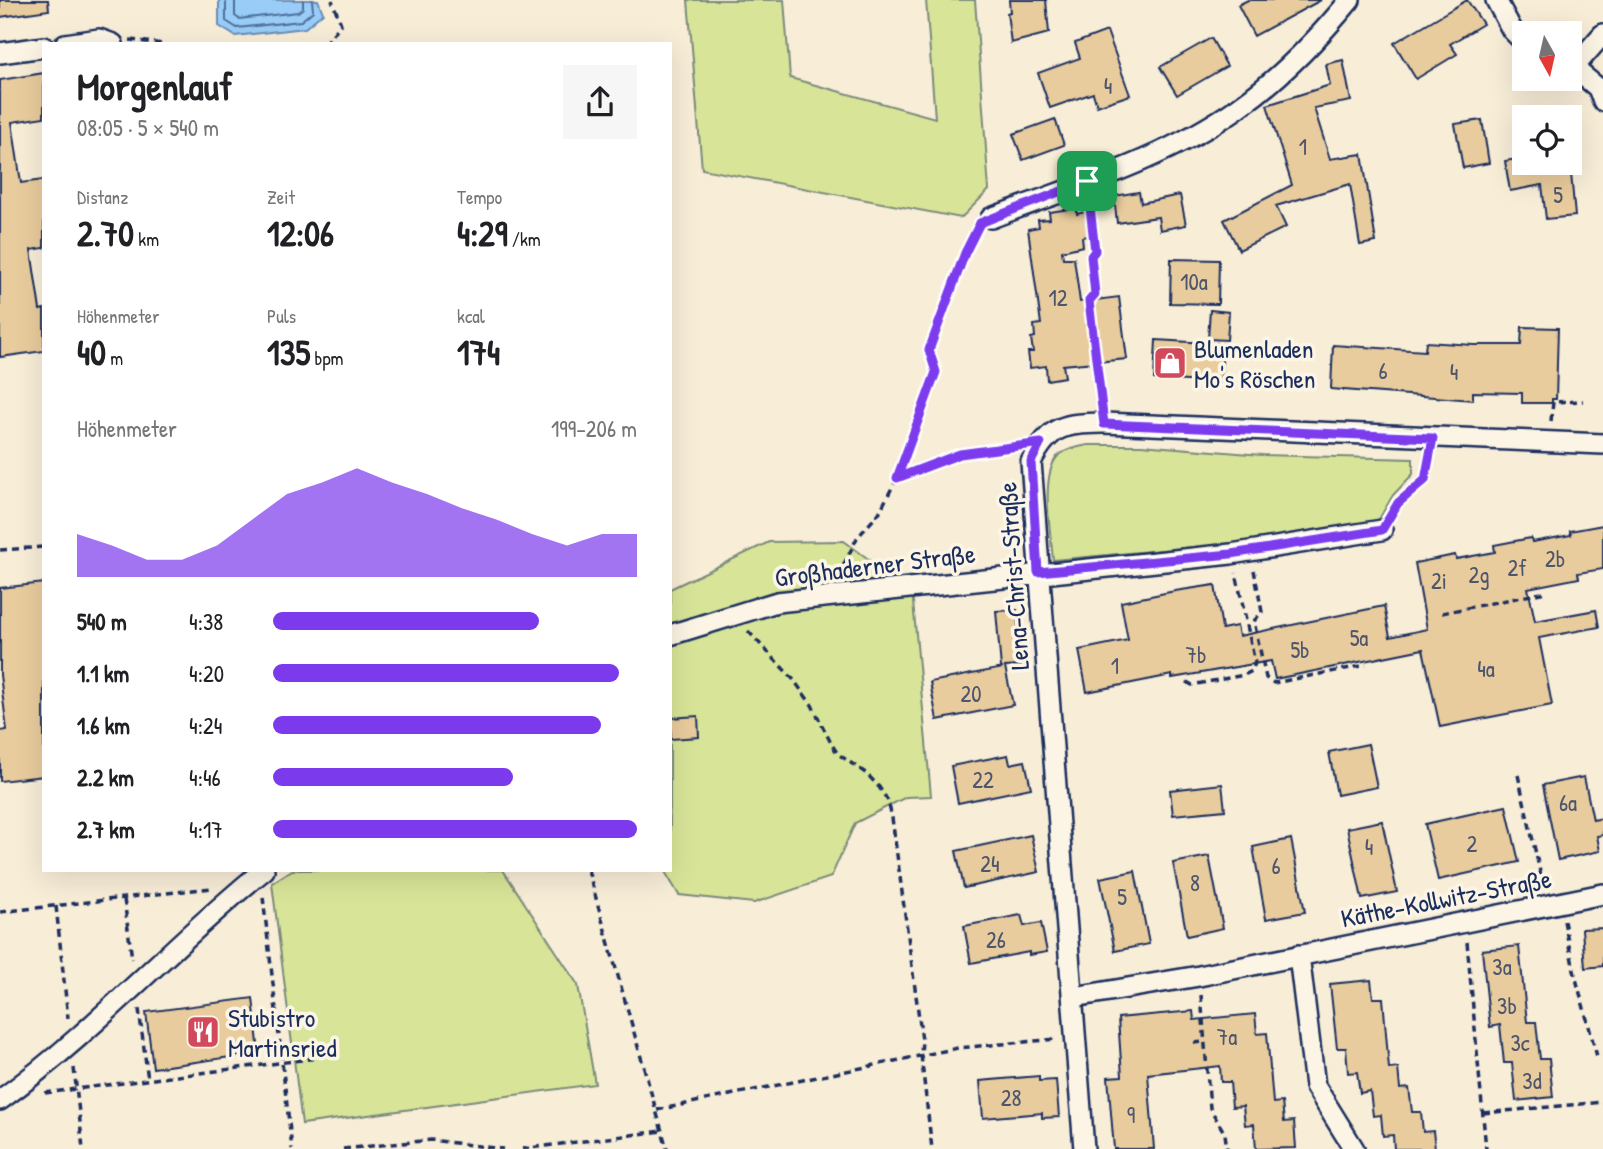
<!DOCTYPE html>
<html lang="de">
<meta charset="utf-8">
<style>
:root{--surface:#fff;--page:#f6f6f6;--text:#202124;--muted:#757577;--accent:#7c3aed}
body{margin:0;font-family:"Patrick Hand",sans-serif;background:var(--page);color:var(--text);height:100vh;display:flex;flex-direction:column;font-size:26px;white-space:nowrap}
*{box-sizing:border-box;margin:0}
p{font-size:23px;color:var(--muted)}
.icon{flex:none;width:38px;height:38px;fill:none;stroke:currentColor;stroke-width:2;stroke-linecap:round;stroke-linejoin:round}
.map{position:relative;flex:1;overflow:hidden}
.sheet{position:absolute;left:42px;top:42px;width:630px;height:830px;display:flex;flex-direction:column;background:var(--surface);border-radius:0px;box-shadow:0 7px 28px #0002}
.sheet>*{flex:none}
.needle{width:46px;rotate:172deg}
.controls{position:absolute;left:1512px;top:21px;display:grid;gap:14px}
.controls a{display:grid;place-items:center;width:70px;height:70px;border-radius:0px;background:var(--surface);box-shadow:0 7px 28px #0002;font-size:35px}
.pin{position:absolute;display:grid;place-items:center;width:60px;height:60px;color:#fff;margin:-30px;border-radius:14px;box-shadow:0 4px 10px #0006}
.round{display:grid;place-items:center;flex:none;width:74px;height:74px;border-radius:0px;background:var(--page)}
.overview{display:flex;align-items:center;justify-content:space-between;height:119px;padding:0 35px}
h1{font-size:38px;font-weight:700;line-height:52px}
.metrics{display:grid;grid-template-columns:repeat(3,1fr);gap:10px;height:119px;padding:7px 35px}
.metrics div{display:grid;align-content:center}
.metrics b{font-size:35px;font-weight:700}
.metrics small{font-size:19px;font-weight:400}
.metrics p{font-size:19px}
.chart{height:196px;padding:14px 35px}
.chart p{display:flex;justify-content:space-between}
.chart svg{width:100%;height:126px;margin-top:7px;fill:var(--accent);opacity:.7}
ul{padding:0 35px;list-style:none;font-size:23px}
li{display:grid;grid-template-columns:112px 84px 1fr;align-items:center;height:52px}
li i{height:18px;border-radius:9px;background:var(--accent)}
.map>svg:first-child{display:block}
</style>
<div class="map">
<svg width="1603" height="1149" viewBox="0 0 1603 1149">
<rect width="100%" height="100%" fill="#f8edd7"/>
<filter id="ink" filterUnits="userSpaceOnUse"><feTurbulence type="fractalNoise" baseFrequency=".0143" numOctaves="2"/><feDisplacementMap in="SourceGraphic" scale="14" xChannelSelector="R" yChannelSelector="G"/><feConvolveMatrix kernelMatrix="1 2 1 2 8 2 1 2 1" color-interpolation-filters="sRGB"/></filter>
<g filter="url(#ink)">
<path fill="#d8e598" stroke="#7a8a7b" stroke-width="2" d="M688 0H784L790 78 935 118 926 0H975L989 190 961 218 702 169Z
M1088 445H1141L1262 455 1413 459V474L1393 495 1378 521 1248 542 1053 560C1051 534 1040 478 1057 457 1065 449 1078 447 1088 445Z
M844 541 912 591 931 796 906 797 855 823 831 877 754 903 679 895 664 870H670V589L769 542Z
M292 870H503L578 985 595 1084 302 1124 272 883Z"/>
<path fill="#99ccf6" stroke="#678db9" stroke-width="2" d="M219 0H318L323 13 305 28 235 36 219 26Z"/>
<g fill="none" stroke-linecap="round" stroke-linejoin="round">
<path stroke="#4d6e9b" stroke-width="2" d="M226 0V21L237 28 301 21 313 11 312 0
M235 0V16L239 19 298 12 303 8V0"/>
</g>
<path fill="#e9cc9d" stroke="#1b2f5e" stroke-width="2" d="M0 0H48L49 10 0 17Z
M1009 0H1046L1049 33 1011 43 1007 13 1010 12Z
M1248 0H1321L1254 36 1238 5Z
M1467 0 1483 24 1450 44 1457 54 1416 79 1394 43Z
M1107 31 1130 95 1097 106 1093 93 1050 108 1038 73 1080 58 1075 43Z
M1211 38 1227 66 1177 95 1160 67Z
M1343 60 1351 101 1314 108 1330 159 1362 154 1376 242 1360 245 1350 184 1276 206 1286 227 1239 250 1224 220 1292 185 1267 105 1330 85 1326 64Z
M44 73V117L12 122 21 183 44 180V248L31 250 40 310 44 309V351L0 357V80Z
M1055 119 1064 145 1023 160 1013 134Z
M1482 120 1489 163 1463 168 1455 124Z
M1523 158 1524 163H1570L1575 216 1546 219 1542 185 1510 191 1505 161Z
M1139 192 1141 203 1180 195 1186 225 1160 230 1158 217 1117 223 1114 196Z
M1077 208V214L1085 212 1089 236 1082 237 1083 246 1062 251 1063 258H1074L1080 302 1119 297 1127 359 1063 365 1065 377 1047 380 1046 366 1030 368 1028 352H1033L1031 338 1035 337 1034 325 1041 324 1028 229 1039 227 1038 220 1050 219 1049 212Z
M1171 259 1219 260 1218 304 1170 303Z
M1210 310 1229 312 1227 340 1208 339Z
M1522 327 1558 328 1556 399H1552V403H1522V393L1473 392V400L1331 389 1333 345 1425 351 1426 342 1474 345H1521Z
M1156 340 1223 344 1221 383 1154 379Z
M1603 525V569L1578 573 1579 578 1528 588 1535 621 1596 610 1599 627 1539 638 1552 705 1440 727 1423 649 1275 679 1271 661 1172 678V675L1087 692 1079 650 1128 640 1121 602 1175 591 1215 585 1222 629 1237 626 1239 636 1384 606 1390 637 1427 629 1415 563 1455 555 1456 559 1495 552 1494 545 1531 538 1532 542 1571 535 1570 531Z
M44 583V776L0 781V731L7 730 0 675V588Z
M1017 610 1021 666 1005 667 1013 705 937 720 930 682 1003 668H1001L996 611Z
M698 716 699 737 671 739 670 718Z
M1368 744 1377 787 1337 795 1329 752Z
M1008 755 1010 764 1025 761 1031 788 958 803 951 766Z
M1584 777 1593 820 1603 818V835L1597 836 1600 851 1558 860 1543 785Z
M1222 784 1225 810 1173 815 1170 790Z
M1506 806 1519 862 1438 880 1425 824Z
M1382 821 1397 892 1362 899 1347 828Z
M1031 835 1039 872 964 888 956 851Z
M1291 839 1305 912 1266 919 1253 847Z
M1209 856 1223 928 1187 936 1173 863Z
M1135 871 1149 944 1115 951 1100 878Z
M1021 915 1024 926 1041 923 1047 952 1029 955V952L971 963 964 926Z
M1603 928V966L1585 968 1582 929Z
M1519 946 1527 1022H1536L1540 1059H1549L1553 1097 1516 1101 1512 1063H1504L1500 1025 1490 1027 1482 950Z
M1371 980 1373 998H1383L1389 1069 1398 1068 1400 1089 1409 1088 1412 1112H1421L1423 1132 1433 1131 1435 1149H1394L1393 1135 1383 1136 1381 1115 1373 1116 1370 1091 1360 1093 1357 1072 1348 1073 1346 1048H1337L1330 984Z
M253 998 259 1053 153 1068 146 1012Z
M1193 1011 1194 1020 1255 1014 1257 1034 1267 1033 1273 1103 1282 1102 1284 1122 1294 1121 1296 1148 1256 1149 1254 1124 1245 1125 1243 1106 1232 1107 1230 1082H1221L1220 1066 1148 1074 1154 1149H1114L1108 1077 1122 1076 1118 1018Z
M1039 1076V1081L1056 1080 1059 1117 1042 1118V1113L983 1118 980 1081Z"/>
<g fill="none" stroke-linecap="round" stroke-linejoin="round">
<defs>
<path id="minor" d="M1496 0 1512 30 1524 42
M65 44 99 39 113 44
M0 53 44 47
M1570 65 1598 88 1603 101
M1574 67 1603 34
M991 218C1075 186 1165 160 1239 107 1282 77 1317 40 1350 0
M670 635 777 602 1231 554 1382 530
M1299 955 1315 1086 1354 1149
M1074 997 1199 976 1603 894
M0 1100C95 1032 173 943 264 870
M1084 1149 1031 462C1050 424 1065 424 1104 423L1603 444"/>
</defs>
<use href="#minor" stroke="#1b2f5e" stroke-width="24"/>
<path stroke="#1b2f5e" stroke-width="3.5" stroke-dasharray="7 5" stroke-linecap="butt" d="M130 40 164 44
M325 44 341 24 332 0
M1090 203 1095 251 1092 256 1095 294 1089 301 1102 404
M1551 421 1553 402 1583 401
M897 478 959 454 1019 446
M1391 515 1398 503 1425 480 1429 457
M0 550 44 547
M1254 570 1262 612 1254 621 1266 678 1274 683 1366 665
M838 576 857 538 879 513 897 478 936 371 929 350 965 253 977 230
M1442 613 1546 592
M748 631 793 679 812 705 832 745 838 754 867 774 879 787 888 801 892 818 922 1040 921 1055 932 1149
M1187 682 1192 685 1244 675 1252 671 1255 663 1236 573
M1518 775 1543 885
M588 870 667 1149
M263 897 292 1149
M124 899 132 959
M56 906 68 1018
M0 912 211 888
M1564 921 1575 975 1598 1060
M1467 942 1486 1149
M1201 995 1210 1108 1225 1134 1227 1149
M139 1009 148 1080
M1194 1043 1205 1042
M74 1068 83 1149
M45 1093 317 1058
M657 1110 958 1048 1057 1039
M1483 1113 1603 1102
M343 1149 431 1140 503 1149
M522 1149 662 1131"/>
<use href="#minor" stroke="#fcf5e5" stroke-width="19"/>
</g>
</g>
<g fill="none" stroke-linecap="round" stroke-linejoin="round" filter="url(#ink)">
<defs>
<path id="route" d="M1087 181 1095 251 1091 256 1095 294 1089 301 1104 424 1433 438 1425 480 1398 503 1382 530 1231 554 1038 572 1031 462 1041 443 960 454 897 478 936 372 929 350 965 253 980 223Z"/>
</defs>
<use href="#route" stroke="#fff" stroke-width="14"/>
<use href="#route" stroke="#7c3aed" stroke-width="9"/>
</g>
<defs>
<symbol id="shop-square" viewBox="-11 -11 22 22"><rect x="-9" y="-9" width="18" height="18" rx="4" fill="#d1495b" stroke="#fcf5e5"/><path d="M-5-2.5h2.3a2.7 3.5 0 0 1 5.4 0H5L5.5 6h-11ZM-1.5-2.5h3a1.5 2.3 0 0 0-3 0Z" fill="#fff"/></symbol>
<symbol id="restaurant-square" viewBox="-11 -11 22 22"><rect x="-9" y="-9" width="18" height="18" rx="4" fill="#d1495b" stroke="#fcf5e5"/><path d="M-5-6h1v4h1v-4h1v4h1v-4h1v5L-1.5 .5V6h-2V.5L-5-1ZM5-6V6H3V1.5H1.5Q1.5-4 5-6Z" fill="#fff"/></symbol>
</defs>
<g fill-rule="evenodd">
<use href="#shop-square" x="1151" y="344" width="38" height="38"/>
<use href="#restaurant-square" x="184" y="1013" width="38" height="38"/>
</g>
<g text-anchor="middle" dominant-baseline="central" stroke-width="7" stroke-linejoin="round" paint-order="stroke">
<g font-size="23" fill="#4e566e">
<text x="1108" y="85">4</text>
<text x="1303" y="146">1</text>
<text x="1558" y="194">5</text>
<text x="1194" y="281">10a</text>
<text x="1058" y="297">12</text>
<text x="1383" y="370">6</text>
<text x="1454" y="371">4</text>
<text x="1555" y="558">2b</text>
<text x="1517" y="567">2f</text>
<text x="1479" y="574">2g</text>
<text x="1439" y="580">2i</text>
<text x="1359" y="637">5a</text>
<text x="1300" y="649">5b</text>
<text x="1196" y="654">7b</text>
<text x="1115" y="665">1</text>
<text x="1486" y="668">4a</text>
<text x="971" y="693">20</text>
<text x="983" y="779">22</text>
<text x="1568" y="802">6a</text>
<text x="1472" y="843">2</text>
<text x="1369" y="846">4</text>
<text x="990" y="863">24</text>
<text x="1276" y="865">6</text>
<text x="1195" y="882">8</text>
<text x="1122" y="896">5</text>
<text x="996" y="939">26</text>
<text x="1502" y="966">3a</text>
<text x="1507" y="1005">3b</text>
<text x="1227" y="1036">7a</text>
<text x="1520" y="1042">3c</text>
<text x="1532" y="1080">3d</text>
<text x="1011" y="1097">28</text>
<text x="1131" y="1114">9</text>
</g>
<g font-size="26" fill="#1b2f5e" stroke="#fcf5e5" text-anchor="start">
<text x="1194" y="348">Blumenladen<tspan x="1194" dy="30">Mo's Röschen</tspan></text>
<text x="228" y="1017">Stubistro<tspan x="228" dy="30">Martinsried</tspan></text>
</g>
<g font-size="26" fill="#1b2f5e" stroke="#fcf5e5">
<text transform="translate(875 565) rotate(-7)">Großhaderner Straße</text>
<text transform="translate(1013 576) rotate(-94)">Lena-Christ-Straße</text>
<text transform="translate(1446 898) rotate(-11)">Käthe-Kollwitz-Straße</text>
</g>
</g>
</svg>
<div class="controls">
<a><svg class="needle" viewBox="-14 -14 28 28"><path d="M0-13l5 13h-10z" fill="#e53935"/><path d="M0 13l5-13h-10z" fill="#757577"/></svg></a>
<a><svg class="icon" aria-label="locate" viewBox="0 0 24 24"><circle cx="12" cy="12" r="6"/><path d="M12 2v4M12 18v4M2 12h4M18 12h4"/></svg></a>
</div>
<div class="pin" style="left:1087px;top:181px;background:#1e9e55"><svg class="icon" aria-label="arrive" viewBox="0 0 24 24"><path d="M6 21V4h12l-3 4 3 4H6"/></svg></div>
<section class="sheet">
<div class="overview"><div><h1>Morgenlauf</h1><p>08:05 · 5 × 540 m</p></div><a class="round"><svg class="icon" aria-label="share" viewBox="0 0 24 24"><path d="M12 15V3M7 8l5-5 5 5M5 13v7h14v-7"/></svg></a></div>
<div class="metrics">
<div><p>Distanz</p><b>2.70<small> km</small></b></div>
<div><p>Zeit</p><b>12:06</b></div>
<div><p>Tempo</p><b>4:29<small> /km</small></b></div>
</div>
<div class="metrics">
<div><p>Höhenmeter</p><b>40<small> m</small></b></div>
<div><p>Puls</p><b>135<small> bpm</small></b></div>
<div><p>kcal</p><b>174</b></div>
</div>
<div class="chart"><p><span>Höhenmeter</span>199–206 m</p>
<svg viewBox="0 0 160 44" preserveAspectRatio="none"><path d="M0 44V29L10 33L20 38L30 38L40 33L50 24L60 15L70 11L80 6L90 11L100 15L110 20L120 24L130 29L140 33L150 29L160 29V44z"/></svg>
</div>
<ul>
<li><b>540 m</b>4:38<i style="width:73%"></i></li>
<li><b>1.1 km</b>4:20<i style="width:95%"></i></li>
<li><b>1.6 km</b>4:24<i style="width:90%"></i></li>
<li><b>2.2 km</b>4:46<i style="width:66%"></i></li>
<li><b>2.7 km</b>4:17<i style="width:100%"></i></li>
</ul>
</section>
</div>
